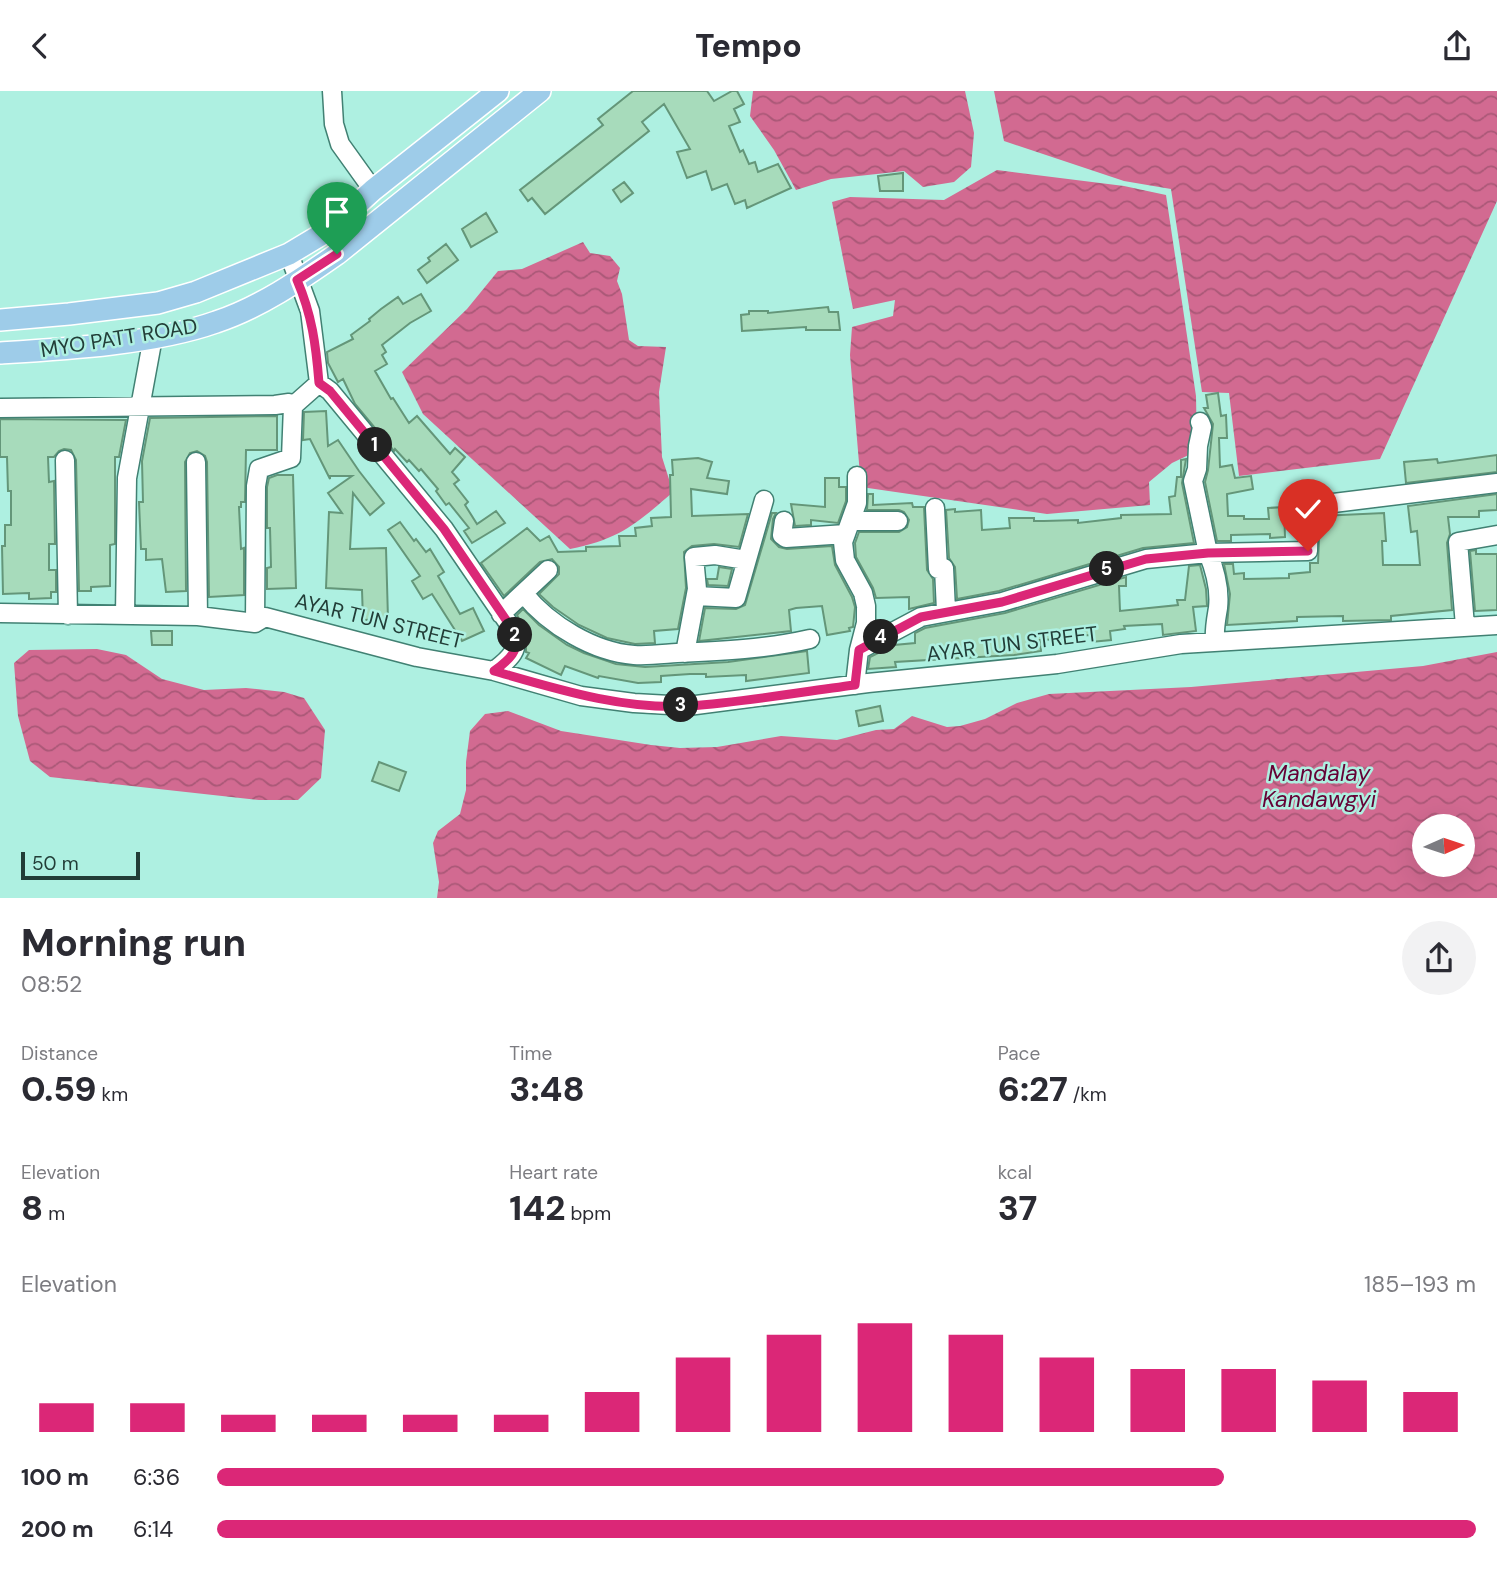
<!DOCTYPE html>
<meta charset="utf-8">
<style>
:root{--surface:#fff;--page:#f2f2f3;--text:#2b2b33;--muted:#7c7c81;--accent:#db2777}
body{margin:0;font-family:"DM Sans",sans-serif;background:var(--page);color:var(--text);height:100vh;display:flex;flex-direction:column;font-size:26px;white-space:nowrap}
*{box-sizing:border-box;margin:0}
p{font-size:23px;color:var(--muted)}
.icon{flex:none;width:38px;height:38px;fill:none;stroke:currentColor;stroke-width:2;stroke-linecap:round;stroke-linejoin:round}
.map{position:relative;height:807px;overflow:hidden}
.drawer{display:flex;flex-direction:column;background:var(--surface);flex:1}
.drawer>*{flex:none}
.needle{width:46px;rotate:87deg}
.fabs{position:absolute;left:1412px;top:723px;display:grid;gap:14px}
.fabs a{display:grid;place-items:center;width:63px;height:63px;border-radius:50%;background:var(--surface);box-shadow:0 7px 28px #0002;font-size:35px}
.scale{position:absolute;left:21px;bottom:18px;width:119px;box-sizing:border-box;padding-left:7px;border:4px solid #223d37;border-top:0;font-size:19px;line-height:24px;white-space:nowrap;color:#223d37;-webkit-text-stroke:5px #aef0e1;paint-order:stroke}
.pin{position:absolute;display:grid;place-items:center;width:60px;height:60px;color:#fff;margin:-72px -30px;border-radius:50% 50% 50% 0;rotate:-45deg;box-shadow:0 0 7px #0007}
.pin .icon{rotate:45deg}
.km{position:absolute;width:35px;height:35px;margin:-18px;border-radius:50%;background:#222;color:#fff;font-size:19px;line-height:35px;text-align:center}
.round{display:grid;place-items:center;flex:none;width:74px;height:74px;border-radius:37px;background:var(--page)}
.head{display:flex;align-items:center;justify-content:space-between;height:119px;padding:0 21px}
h1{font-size:38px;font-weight:800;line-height:52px}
.figures{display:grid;grid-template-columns:repeat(3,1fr);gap:10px;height:119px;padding:7px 21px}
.figures div{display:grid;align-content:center}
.figures b{font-size:35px;font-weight:800}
.figures small{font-size:19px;font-weight:400}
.figures p{font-size:19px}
.chart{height:196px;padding:14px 21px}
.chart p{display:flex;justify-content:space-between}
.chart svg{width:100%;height:126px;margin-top:7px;stroke:var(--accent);stroke-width:6}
ul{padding:0 21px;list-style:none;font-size:23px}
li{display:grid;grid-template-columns:112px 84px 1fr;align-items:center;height:52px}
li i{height:18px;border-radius:9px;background:var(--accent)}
header{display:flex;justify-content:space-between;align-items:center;height:91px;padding:0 21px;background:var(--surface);font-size:32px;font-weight:800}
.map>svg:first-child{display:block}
</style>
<header><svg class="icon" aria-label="back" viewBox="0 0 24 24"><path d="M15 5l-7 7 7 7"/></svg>Tempo<svg class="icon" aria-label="share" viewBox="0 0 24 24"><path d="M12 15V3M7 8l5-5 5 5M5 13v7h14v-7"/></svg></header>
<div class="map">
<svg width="1497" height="807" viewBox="0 0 1497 807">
<defs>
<pattern id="water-waves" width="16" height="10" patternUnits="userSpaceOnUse" patternTransform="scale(1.75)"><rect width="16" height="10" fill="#d26a91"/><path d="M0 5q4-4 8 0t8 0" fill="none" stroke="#aa5877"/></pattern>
</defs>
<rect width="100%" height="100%" fill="#aef0e1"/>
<path fill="url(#water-waves)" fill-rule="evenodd" d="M753 0H965L974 42 971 76 954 91 923 96 904 80 831 88 796 99 774 59 750 25Z
M994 0H1497V110L1380 368 1239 385 1229 302 1202 301 1171 98 1124 90 1004 50Z
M997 79 1124 95 1166 104 1196 305 1197 360 1172 372 1149 391 1150 414 1047 423 861 396 850 264 852 236 893 225 895 209 853 218 832 111 850 106 944 109Z
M583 151 590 162 610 165 620 177 617 190 622 203 629 249 638 255 666 256 659 301 662 366 673 401C636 433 620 448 570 458L423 323 402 281 467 218 498 180 522 178Z
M97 558 126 564 162 588 204 599 246 597 284 601 304 607 325 639 321 687 298 709H259L50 686 30 670 18 625 14 572 29 559Z
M1497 561V807H437L439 791 433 752 438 740 460 723 466 699V671L470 640 485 623 508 620 561 640 651 654 680 657 717 656 781 645 837 649 876 639 894 638 912 625 947 636 960 635 985 628 1017 612 1049 603 1191 596 1423 575ZM1424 735H1463V774H1424Z"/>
<path fill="#a7dbbb" stroke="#649679" stroke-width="2" d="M633 0H707L714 10 732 0H737L744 13 734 18 740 31 729 35 740 61 743 59 749 73 755 71 758 81 778 73 791 97 747 117 745 109 735 113 727 93 712 99 706 80 687 87 677 61 690 58 664 13 642 31 649 40 545 123 532 107 528 110 520 99 603 34 598 28Z
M903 82V100H880L878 85Z
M624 91 633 102 621 111 613 99Z
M486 122 497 141 471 156 462 138Z
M446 153 458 169 427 192 418 179 430 170 428 167Z
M421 203 431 220 410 232 382 254 386 261 382 264 387 273 375 280 391 308 393 307 409 332 417 325 450 363 455 357 465 366 452 381 459 389 454 393 468 411 465 414 477 433 496 420 505 432 472 452 464 440 469 437 449 412 446 414 436 400 438 398 421 378 419 380 409 369 407 371 395 358 394 360 355 313 343 288 338 291 328 272 327 261 353 248 351 244 370 230 369 228 381 218 398 206 403 213Z
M828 216 829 221H838L840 239H806V236L742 240 741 224 749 223V220H768V222Z
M1218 302 1221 325 1226 324 1227 347H1219L1220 376 1232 374 1235 387 1251 385 1253 398 1227 403 1228 425H1244V428H1269L1268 417 1284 416 1285 446 1270 447V443L1231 444V450H1217L1205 391 1208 379 1213 333 1204 317H1208L1206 304Z
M326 320 328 355 338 349 359 380 384 412 370 424 353 402 350 458 386 457 388 528 363 529 362 499 326 497 329 421 342 422 328 402 352 385H330V388L310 348 303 349 304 321Z
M277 325V359H246L245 411H241V416H239L241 458 244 457V504L209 506 207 371 205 365 197 360 190 362 185 371 186 500 166 501 162 468 146 469V458H141L139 411H143L142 370 150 327Z
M0 328 126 329 119 366H115V453L110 454V495L91 496V500H79L76 369 71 359 64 358 59 360 54 366H48L49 391 54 390 55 453H49V479H56V501H51V507L29 508V502L3 503 2 455H5V434H11V400H8L7 366H0Z
M1497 364V381L1406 392 1404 371 1437 368 1438 372Z
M698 367 712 371 707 387 729 390 727 403 691 398 692 425 748 423 739 456 714 453 692 455 684 461 686 497 678 538 654 540 655 552 635 553 607 547 579 534 553 516 539 503 559 483V476L552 468 540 471 504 505 481 472 527 437 540 450 549 445 558 461 586 460V456L620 455 619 445H636L635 437 652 435 651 427 671 426 670 384H673L672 369Z
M1186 368 1182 392 1194 452 1143 457 999 500 957 508 955 476 949 467 946 419 955 418V421L981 419 982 439 1010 437 1009 427H1034V430H1044L1078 429V432L1121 427V424L1171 423 1169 406 1175 405 1177 386H1181V369Z
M277 384H293L296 497 267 498V477L271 476 270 437H267V396L269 387Z
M825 387H839V396H846V410L838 432 811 429V434L795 435 791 413 825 416Z
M868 403H873V414L912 412 913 416H924L927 479 933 488 934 512 909 518V506L876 507 873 497 856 466 855 452 859 441H899L907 436 909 429 904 421 899 419H867Z
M1497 403V419L1479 420V426H1448L1450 443 1447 452 1452 519 1391 525V529L1343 530V525L1297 526V530L1227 534 1230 503 1224 473H1233L1234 483 1244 482V488L1289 487V483L1310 481V472H1318L1320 425 1384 422 1386 450H1382L1383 474H1420L1417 440 1411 441 1408 415Z
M772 422H776L773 428 771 448 779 456 787 458 832 455 835 474 852 506 855 516 853 536 849 537 850 540 827 544 822 515 796 517 789 519 791 540 699 550 705 517 736 518 745 514Z
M400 431 414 450 416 448 426 461 430 458 444 481 438 485 460 523 473 517 484 540 462 550 432 503 423 508 412 490 420 485 388 439Z
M1476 459V463H1497V519L1475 520 1470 460Z
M1200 474 1206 498 1207 515 1193 516 1196 540 1163 544 1162 533 1124 535 1125 538 1110 540 1111 549 1091 551 1090 544 1063 546V548L1040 549 1041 560 1014 564 895 571 896 576 868 578 870 566 894 554 915 552V542L925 537 1005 522 1126 486V495H1119L1120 520 1178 514 1177 509H1185L1189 475Z
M719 476 732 478 728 495 708 494 707 488H717Z
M523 518 539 534 567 554 584 562 616 573 645 576 728 571 807 560 809 582 746 590V584L706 586V583H690L661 585V591L638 592 599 585 598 587 565 575 561 584 526 567 529 562 526 561V543L517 524Z
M151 540H172V554H152Z
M880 615 883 630 859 635 856 620Z
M379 671 406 681 399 700 372 690Z"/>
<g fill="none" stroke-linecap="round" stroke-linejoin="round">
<defs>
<path id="minor" d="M332 0 334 33 340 53 373 99
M289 163 310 220 319 292 330 300 444 438 513 539C522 559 508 569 494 580
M0 317 275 314 289 312 293 315
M1200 331 1202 336 1198 355 1197 378 1193 390 1208 462 1308 460 1309 415 1497 392
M65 369 68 524
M196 371 198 525
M935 417 938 478 944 477 946 520
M784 430 782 444 786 447 846 443
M851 430H898
M524 503C549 534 594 561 634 564 648 565 663 563 677 562 722 560 766 558 810 548
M696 505 736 507 764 409
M0 522 198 525 255 532 265 526 417 566 494 580 581 605 634 612 688 615 868 592 1057 573 1181 553 1497 534
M501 523 548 479
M125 524 127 387 153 246
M255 532 256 395 259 378 291 367 293 315 319 292
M1465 535 1458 451 1497 444
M859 559 921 526 1002 511 1146 468 1208 462C1215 479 1220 499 1218 517 1216 529 1214 538 1215 550
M685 562 697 498 694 466 715 464 746 469
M855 594 859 559 866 532V515L863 502 845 469 843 451 857 412V385"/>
<path id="major" d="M0 229 69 223 158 212 196 201 289 163 329 139 373 99 498 0
M0 262C66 258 154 253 216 231 259 217 300 189 337 163L540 0"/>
</defs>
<use href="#minor" stroke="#418173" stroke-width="21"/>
<use href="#major" stroke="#fff" stroke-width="24"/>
<use href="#minor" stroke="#fff" stroke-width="18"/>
<use href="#major" stroke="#9ecce9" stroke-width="21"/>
</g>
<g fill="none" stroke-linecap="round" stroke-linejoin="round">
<defs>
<path id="route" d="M337 163 297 189C312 224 316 254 319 292L330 300 444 438 513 539C522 559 509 569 494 580 557 598 623 619 689 615 745 611 800 601 855 594L859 559 921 526 1002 511 1146 468 1208 462 1308 460"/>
</defs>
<use href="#route" stroke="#fff" stroke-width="14"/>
<use href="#route" stroke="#db2777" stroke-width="9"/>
</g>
<g text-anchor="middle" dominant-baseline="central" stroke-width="5" stroke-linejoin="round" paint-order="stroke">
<g font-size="21" fill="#223d37" stroke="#aef0e1">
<text transform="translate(119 247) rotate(-9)">MYO PATT ROAD</text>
<text transform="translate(379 530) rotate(14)">AYAR TUN STREET</text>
<text transform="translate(1012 553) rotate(-7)">AYAR TUN STREET</text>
</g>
<g font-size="23" font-style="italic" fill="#650135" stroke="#aef0e1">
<text x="1319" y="682">Mandalay<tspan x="1319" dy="26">Kandawgyi</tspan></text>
</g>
</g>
</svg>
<div class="fabs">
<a><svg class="needle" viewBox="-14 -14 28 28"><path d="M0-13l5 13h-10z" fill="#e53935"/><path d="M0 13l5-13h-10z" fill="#7c7c81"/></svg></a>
</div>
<div class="scale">50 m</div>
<div class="pin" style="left:337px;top:163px;background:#1e9e55"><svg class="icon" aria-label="arrive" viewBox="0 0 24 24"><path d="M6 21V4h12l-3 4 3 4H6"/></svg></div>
<div class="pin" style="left:1308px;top:460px;background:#d93025"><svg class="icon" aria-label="check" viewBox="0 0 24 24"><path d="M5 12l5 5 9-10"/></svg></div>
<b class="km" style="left:375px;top:354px">1</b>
<b class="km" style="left:515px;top:544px">2</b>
<b class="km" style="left:681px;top:614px">3</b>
<b class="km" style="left:881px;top:546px">4</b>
<b class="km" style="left:1107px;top:478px">5</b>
</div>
<section class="drawer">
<div class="head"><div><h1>Morning run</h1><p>08:52</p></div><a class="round"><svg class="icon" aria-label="share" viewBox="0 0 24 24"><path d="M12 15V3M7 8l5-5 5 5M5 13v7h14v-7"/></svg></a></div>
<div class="figures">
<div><p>Distance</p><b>0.59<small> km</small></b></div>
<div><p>Time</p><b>3:48</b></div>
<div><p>Pace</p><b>6:27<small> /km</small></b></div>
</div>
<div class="figures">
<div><p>Elevation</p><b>8<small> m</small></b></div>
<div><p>Heart rate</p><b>142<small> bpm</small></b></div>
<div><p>kcal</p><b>37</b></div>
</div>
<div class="chart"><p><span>Elevation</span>185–193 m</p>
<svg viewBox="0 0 160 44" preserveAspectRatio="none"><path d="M5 44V34M15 44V34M25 44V38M35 44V38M45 44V38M55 44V38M65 44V30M75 44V18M85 44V10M95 44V6M105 44V10M115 44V18M125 44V22M135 44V22M145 44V26M155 44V30"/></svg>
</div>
<ul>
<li><b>100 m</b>6:36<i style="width:80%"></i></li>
<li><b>200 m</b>6:14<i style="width:100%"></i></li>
</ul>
</section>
